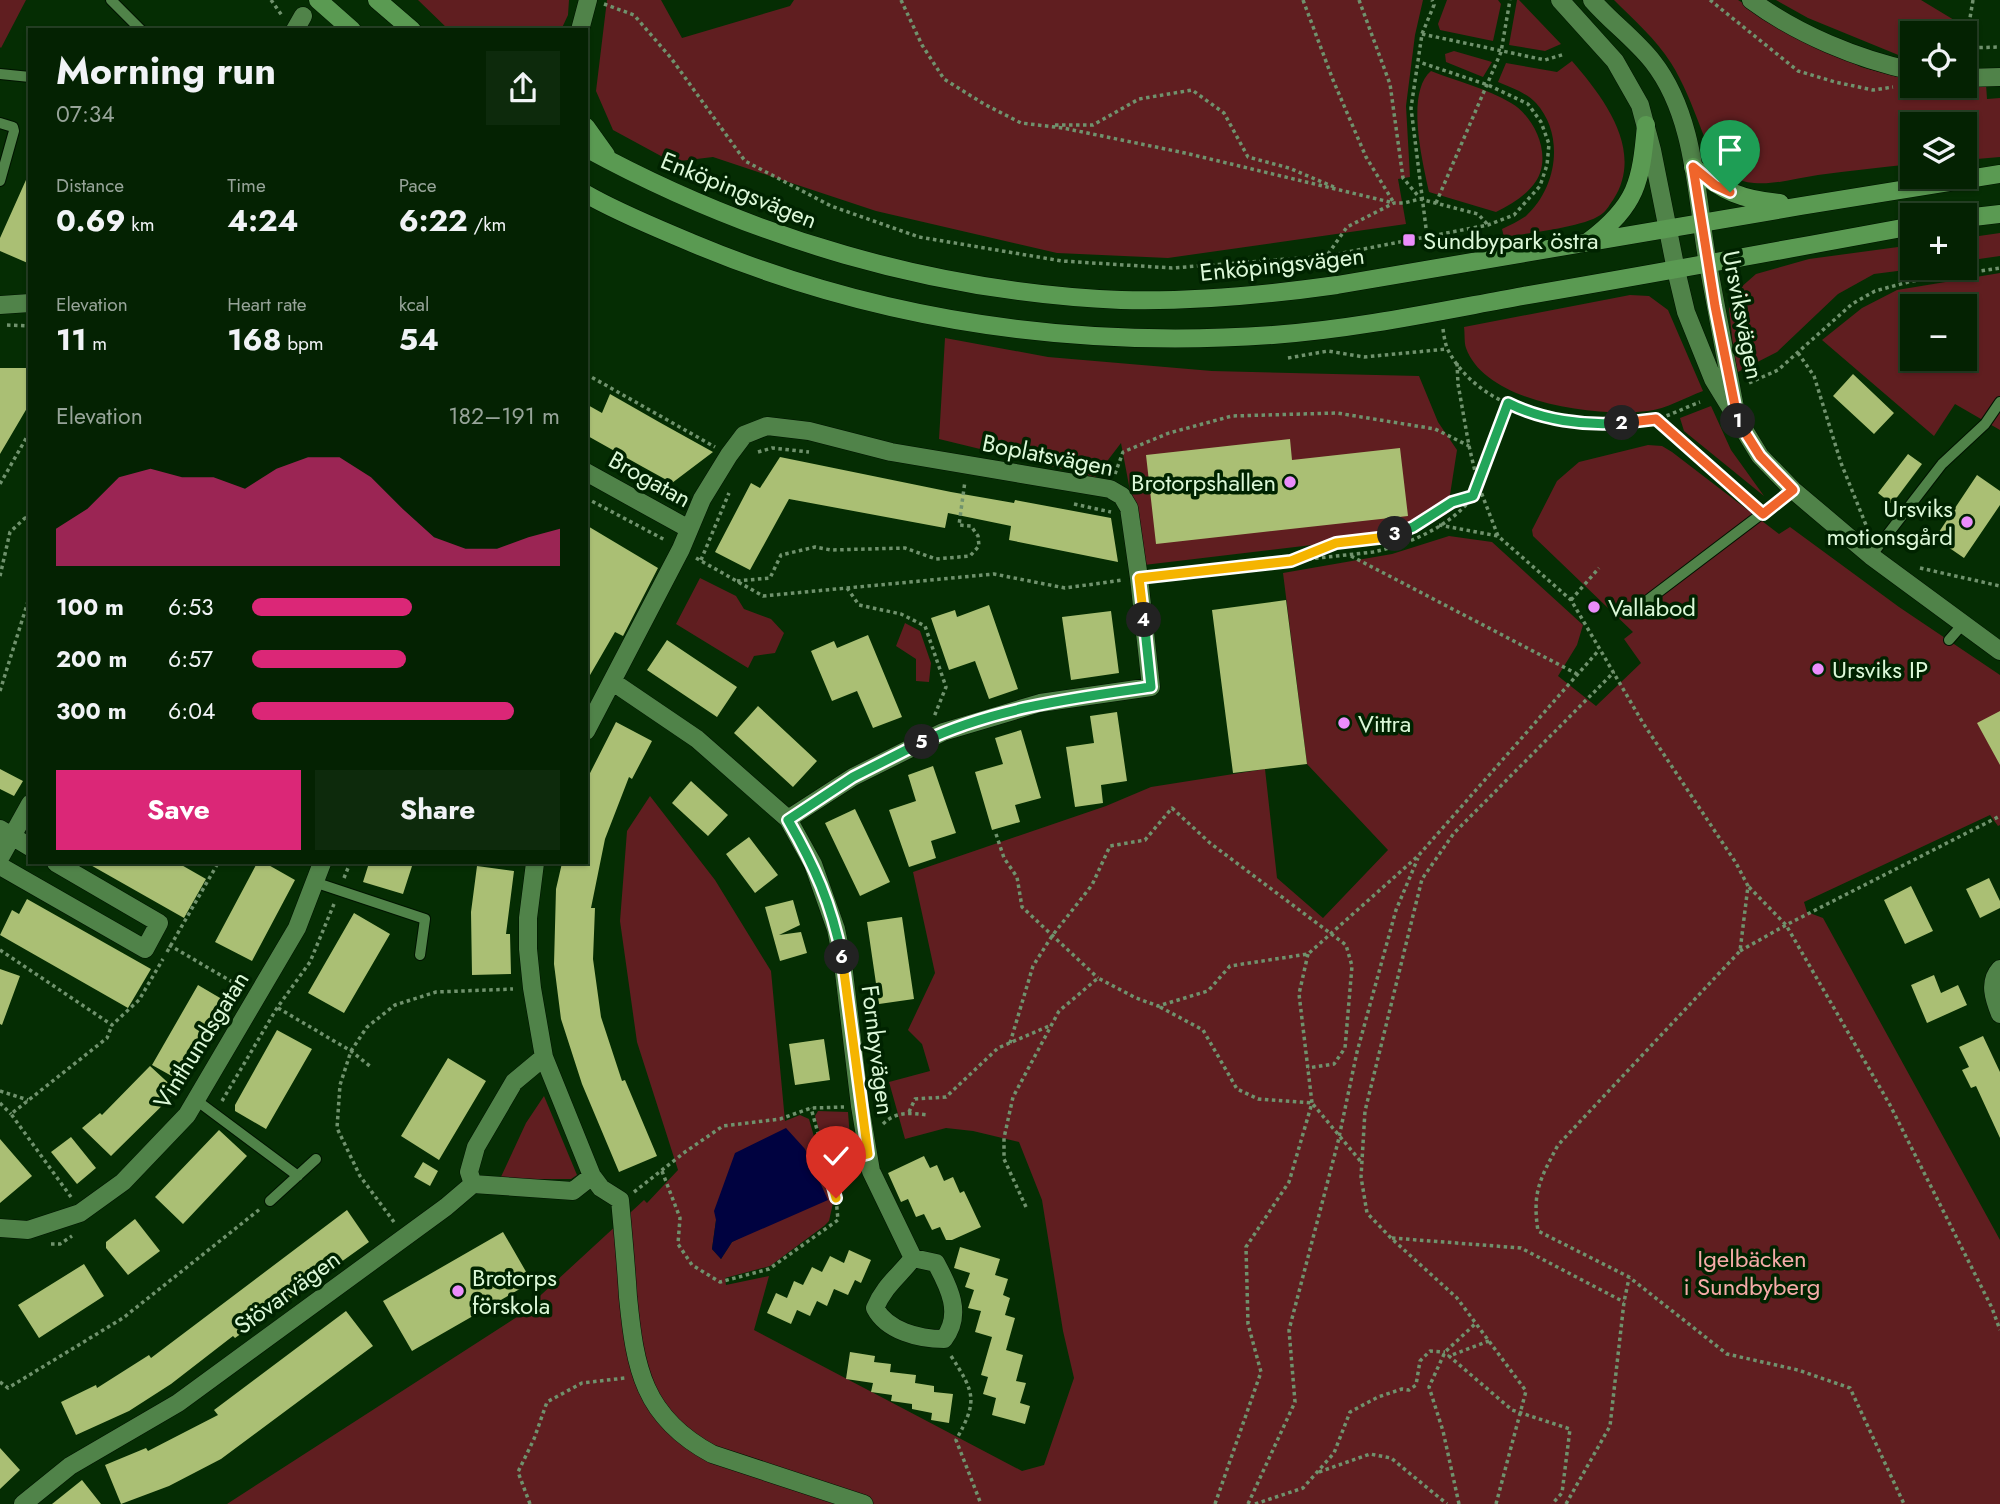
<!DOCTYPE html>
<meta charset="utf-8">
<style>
:root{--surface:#042202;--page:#0d2a0c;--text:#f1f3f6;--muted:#97a499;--line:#253f24;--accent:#db2777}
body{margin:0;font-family:Jost,sans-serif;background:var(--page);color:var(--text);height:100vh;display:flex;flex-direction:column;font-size:26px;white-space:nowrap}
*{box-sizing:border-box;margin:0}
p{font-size:23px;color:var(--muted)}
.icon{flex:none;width:38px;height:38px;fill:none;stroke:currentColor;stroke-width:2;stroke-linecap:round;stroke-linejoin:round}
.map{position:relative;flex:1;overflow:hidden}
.sheet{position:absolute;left:28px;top:28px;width:560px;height:836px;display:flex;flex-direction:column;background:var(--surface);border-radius:0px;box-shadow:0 2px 5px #0004,0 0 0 2px var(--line)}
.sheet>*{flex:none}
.controls{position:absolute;left:1900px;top:21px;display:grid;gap:14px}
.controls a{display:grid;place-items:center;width:77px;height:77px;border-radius:0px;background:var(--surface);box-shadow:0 2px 5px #0004,0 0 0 2px var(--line);font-size:35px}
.pin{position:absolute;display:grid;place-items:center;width:60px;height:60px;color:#fff;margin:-72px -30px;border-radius:50% 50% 50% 0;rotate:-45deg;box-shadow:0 0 7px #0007}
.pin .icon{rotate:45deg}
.km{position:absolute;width:35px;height:35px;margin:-18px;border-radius:50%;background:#222;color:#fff;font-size:19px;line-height:35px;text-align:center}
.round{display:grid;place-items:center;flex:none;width:74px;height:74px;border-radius:0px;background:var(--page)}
.headline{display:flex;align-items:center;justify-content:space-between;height:119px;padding:0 28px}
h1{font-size:38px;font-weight:700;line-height:52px}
.metrics{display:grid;grid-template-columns:repeat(3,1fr);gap:10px;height:119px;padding:7px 28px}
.metrics div{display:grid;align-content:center}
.metrics b{font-size:30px;font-weight:700}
.metrics small{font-size:19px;font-weight:400}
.metrics p{font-size:19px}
.chart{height:196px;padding:14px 28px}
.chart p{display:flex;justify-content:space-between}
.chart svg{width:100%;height:126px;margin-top:7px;fill:var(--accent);opacity:.7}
.cta{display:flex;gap:14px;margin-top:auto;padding:14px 28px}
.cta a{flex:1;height:80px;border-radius:0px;background:var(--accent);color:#fff;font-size:28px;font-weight:700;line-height:80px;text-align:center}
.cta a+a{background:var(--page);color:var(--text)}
ul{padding:0 28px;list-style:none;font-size:23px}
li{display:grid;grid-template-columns:112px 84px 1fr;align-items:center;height:52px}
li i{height:18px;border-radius:9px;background:var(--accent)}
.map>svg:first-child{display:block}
</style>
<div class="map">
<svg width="2000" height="1504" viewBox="0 0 2000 1504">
<rect width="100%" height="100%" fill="#052d03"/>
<path fill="#601e20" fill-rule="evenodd" d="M0 0H26L1 48 0 47Z
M418 0H569L568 15 561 30H449Z
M607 0H661L682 38 790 6 794 0H1423L1415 35 1406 106 1410 177 1398 179 1406 224 1168 258 1057 253 876 211 713 157 672 162 613 130 596 91Z
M1447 0H1498L1501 4 1493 41 1440 30 1438 24Z
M1517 0H1519L1561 44 1545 51 1509 45Z
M1614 0H1738L1782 27 1861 67 1913 81V86L1986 84 1987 99 2000 98V157L1965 160V124H1913V164C1881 167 1849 171 1818 175 1797 178 1775 185 1754 183 1719 180 1711 154 1700 126 1692 105 1683 82 1671 63 1656 39 1633 19 1614 0Z
M1776 0H1921L1959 23 1957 33H1913V61L1808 18Z
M1454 51 1492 62 1483 77 1446 62 1445 54Z
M1572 61C1604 98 1645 151 1613 200 1610 204 1607 210 1603 213 1588 227 1527 233 1504 237L1502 229C1510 225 1519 221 1526 216 1557 188 1565 135 1536 103 1527 93 1510 87 1498 82L1506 63 1557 72Z
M1431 71C1456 81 1488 89 1511 103 1532 115 1549 148 1540 173 1533 192 1513 203 1496 212L1429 192C1423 163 1405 93 1431 71Z
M2000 233V256L1965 261V238Z
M1913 245V268H1921L1874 274 1838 294 1777 352 1736 373 1729 309 1739 289 1756 274 1809 259Z
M2000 273V430L1955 404 1934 436 1822 340 1862 308 1897 290ZM1913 306H1965V359H1913Z
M1630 295 1649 296 1668 310 1703 391C1686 397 1666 409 1648 411 1598 417 1486 404 1466 348 1464 342 1465 334 1464 327Z
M945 338 1048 357 1212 371 1419 376 1438 422 1457 450 1447 514 1413 533 1144 565 1121 443 1095 477 939 439Z
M1711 406 1731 450 1764 496 1684 431 1680 418Z
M1648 445 1662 446 1672 452 1779 534 1790 527 1899 607 2000 675V825L1998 826 1990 815 1804 902 1807 912 1823 918 2000 1240V1504H227L517 1317 644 1200 647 1203 678 1170 637 1042 620 921 627 831 650 796 715 880 771 971 785 1121 800 1115 809 1119 833 1203 829 1221 824 1226 770 1266 725 1278 726 1285 769 1276 754 1330 1022 1471 1044 1465 1074 1378 1063 1331 1042 1200 1019 1142 973 1131 946 1128 905 1139 889 1082 930 1071 922 1044 908 1030 935 973 913 872 1106 806 1151 787 1265 769 1277 878 1323 918 1388 850 1307 764 1283 573 1392 554 1449 536 1492 542 1583 625 1577 645 1558 676 1596 706 1641 663 1624 639 1633 632 1533 536 1532 530 1557 481 1579 462ZM716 1220 759 1228 732 1242 721 1259 712 1249Z
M700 578 736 596 744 609 771 619 784 633 775 653 754 656 748 668 676 624Z
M905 623 920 631 931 663 929 682 916 681V659L896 646Z
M544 1096 577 1175 571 1179H500L526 1123Z
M818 1111 848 1112 851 1151 829 1156 826 1154 815 1116Z"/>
<path fill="#000240" d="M786 1128 805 1149 828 1200 732 1242 721 1259 712 1249 716 1220 714 1211 735 1153Z"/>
<path fill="#aabf74" d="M30 171V264L0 251V238Z
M0 368H30V403L0 454Z
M1853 374 1894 413 1874 434 1833 396Z
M610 394 659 422 713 452 672 483 643 467 586 435V404L602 413Z
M1290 439 1292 460 1400 448 1408 516 1156 544 1146 455Z
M1908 454 1922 464 1892 504 1878 493Z
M780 457 951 492 1014 503 1015 500 1111 518 1118 562 1009 540 1011 526 948 513 945 528 789 499 750 570 715 552 751 483 760 488Z
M1977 475 2000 491V505L1964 558 1935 538Z
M586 525 658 568 623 636 615 632 586 682Z
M1286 600 1307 764 1233 773 1212 610Z
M989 605 1018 689 989 699 975 661 949 670 931 618 955 610 957 617Z
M1111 611 1119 673 1071 680 1062 617Z
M868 635 902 717 873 728 857 691 832 701 811 651 834 641 837 648Z
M667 640 737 687 717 717 647 670Z
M758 706 817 761 793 787 734 733Z
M2000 711V765L1977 723Z
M1117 712 1127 781 1101 785 1103 803 1075 807 1066 747 1094 743 1090 716Z
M616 722 652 741 632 779 629 777 605 839 591 908H595L593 959 601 1017 622 1081 625 1080 657 1156 619 1172 582 1084 561 1019 554 964 556 889 562 863H586V781Z
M1021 730 1041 798 1015 805 1020 822 992 830 975 772 1003 764 995 738Z
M933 766 956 833 931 841 936 858 909 867 889 810 916 801 908 775Z
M0 769 23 781 14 796 0 789Z
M691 781 728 815 708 836 672 803Z
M855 809 890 882 860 896 825 823Z
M749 837 778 875 755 893 726 854Z
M87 863H178L206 879 184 918Z
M257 863H265L295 880 252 961 215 942Z
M369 863H413L403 894 363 882Z
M477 866 514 871 506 934H510L511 974 472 975 471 912Z
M1989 878 2000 901V908L1980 918 1966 889Z
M1911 886 1933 931 1905 944 1884 900Z
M27 899 151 969 128 1008 0 935 12 910 19 914Z
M793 900 800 925 779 935 801 932 807 953 780 961 765 907Z
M354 913 390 934 344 1013 308 993Z
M902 917 914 999 879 1004 867 922Z
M0 969 20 976 2 1025 0 1024Z
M1934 975 1941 993 1958 985 1967 1005 1927 1023 1911 985Z
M198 985 232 1005 186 1084 152 1065Z
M277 1030 312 1049 266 1129 235 1111V1105Z
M1983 1036 2000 1072V1138L1976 1086 1971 1088 1962 1070 1969 1067 1959 1047Z
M824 1039 830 1080 795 1085 789 1044Z
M448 1058 486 1081 439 1160 401 1136Z
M150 1066 177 1091 111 1156 82 1128 100 1113 102 1115Z
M219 1130 247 1156 183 1224 155 1197Z
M71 1137 96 1168 77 1184 51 1152Z
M0 1139 32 1176 0 1203Z
M924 1156 930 1168 937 1165 944 1181 953 1177 960 1193 964 1191 981 1227 952 1240H946L940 1227 932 1230 924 1214 916 1217 908 1199 901 1202 888 1173Z
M423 1162 438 1171 430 1186 414 1177Z
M347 1210 369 1242 235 1338 233 1336 171 1384 129 1411 76 1435 61 1402 96 1385 97 1388 149 1355 151 1358Z
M135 1219 160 1251 128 1275 106 1248V1242Z
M503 1232 532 1282 412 1351 383 1301Z
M960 1247 1000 1259 995 1275 1008 1279 1003 1295 1010 1298 1005 1315 1015 1318 1006 1350 1023 1355 1016 1381 1026 1383 1020 1403 1030 1406 1025 1424 992 1415 996 1398 983 1394 988 1377 981 1375 992 1337 975 1332 981 1311 968 1308 974 1290 965 1287 970 1273 954 1268Z
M849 1250 871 1260 861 1283 855 1280 848 1295 834 1289 827 1306 817 1301 810 1316 797 1310 791 1324 767 1313 776 1293 787 1298 794 1281 803 1285 812 1267 822 1272 830 1256 844 1263Z
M84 1264 104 1296 39 1338 18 1305Z
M346 1311 373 1346 221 1459 169 1486 121 1504 105 1465 146 1448 148 1451 218 1415 214 1410Z
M850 1352 875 1356 874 1362 891 1364 890 1372 916 1375 915 1383 934 1386V1392L953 1394 949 1423 931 1420 932 1413 912 1409V1404L891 1401 892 1395 871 1392 873 1383 846 1379Z
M0 1448 20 1470 0 1489Z
M82 1480 101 1504H52Z"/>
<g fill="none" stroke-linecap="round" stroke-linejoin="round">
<defs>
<path id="service" d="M111 0 141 30
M0 74 30 77
M0 123 13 127 14 131 0 181
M1871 556 1942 464 1985 424 2000 402
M1640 606 1793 490
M1949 640 1963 624
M314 882 425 919 420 955
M196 1100 298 1176
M270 1201 316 1159"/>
<path id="minor" d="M1751 0C1797 34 1857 59 1913 71
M295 30 303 16
M580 30 588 0
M1965 78 2000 77
M1708 264 1735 408
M1676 270 1686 312 1713 379 1760 456 1793 490 1871 556 2000 651
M0 305 30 303
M586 472 689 529
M613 682 697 739 788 819 813 864 836 929 843 964 860 1106 871 1171 913 1258
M586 731 681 549 702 499 729 455 744 435 767 426 809 431 891 452 1110 489 1122 496 1129 508 1139 578 1151 687 1040 703 943 732 853 777 788 819
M0 829 30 847
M0 858 30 804
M535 863 528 918V949L532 988 544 1057 592 1176 601 1188 620 1200C623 1232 626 1264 628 1297 635 1368 643 1417 712 1454L864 1504
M0 866 145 949 159 923 56 863
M2000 969C1988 982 1994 999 2000 1014
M473 1184 469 1172 476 1147 514 1082 544 1057
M0 1228 28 1230 80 1213 123 1182 187 1115 297 928 322 863
M913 1258 936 1263C949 1287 963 1314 944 1339 919 1339 887 1331 875 1308 885 1285 898 1277 913 1258Z
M23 1504 70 1466 178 1403 446 1207 473 1184 573 1191 592 1176"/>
<path id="tertiary" d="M1560 0 1615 61 1640 105 1652 150 1676 270
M1592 0C1611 22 1635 39 1653 62 1696 117 1696 198 1708 264"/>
<path id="secondary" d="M318 0 352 30
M377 0 412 30
M586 127 606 155
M586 148C751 238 933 292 1121 300 1193 302 1266 295 1337 285L1801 206 2000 174
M1693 167C1722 191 1742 200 1780 203
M586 194C619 213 657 228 692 243 878 321 1071 349 1273 335 1357 329 1440 311 1523 296 1653 274 1783 250 1913 226
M1965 218 2000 214
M1589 241C1637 205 1641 182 1646 125"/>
</defs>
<use href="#service" stroke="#001300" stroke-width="12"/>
<use href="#minor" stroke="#001300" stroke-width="19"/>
<use href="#tertiary" stroke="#001300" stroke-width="19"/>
<use href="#secondary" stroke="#001300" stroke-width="19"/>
<path stroke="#70926d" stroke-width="3.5" stroke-dasharray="3.5 3.5" stroke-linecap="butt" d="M271 0 283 17
M901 0 922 45 944 79 984 104 1021 123 1063 128 1185 153 1394 203
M1303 0 1333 80 1366 157 1394 203
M1359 0 1390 84 1403 178 1419 197
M1710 0 1798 71 1835 82 1873 90 1893 87
M1973 0 1965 48 2000 47
M604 4 634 15 671 58 745 161 831 206 919 237 1062 261 1172 268 1327 256 1488 225 1514 215 1540 186 1547 165 1549 144 1541 122 1528 104 1488 85 1419 62
M1422 34 1545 60 1565 54
M1055 125H1093L1139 99 1192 90 1224 113 1248 157 1289 168 1334 187
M1436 203 1501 52 1510 0
M1426 228 1411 108 1422 34 1434 5 1432 0
M1328 254 1347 227 1394 203H1404L1420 199 1478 214 1488 225
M7 325 30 326
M1443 329C1444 336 1445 344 1448 350 1482 417 1588 434 1655 419 1670 416 1686 407 1700 402
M1798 353 1814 376 1841 463 1866 525
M1288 358 1328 351 1364 357 1447 349
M1457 363 1458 384 1469 446 1478 484 1498 536 1571 600 1643 723 1736 863 1748 886 1740 951 1558 1145C1540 1179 1532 1192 1538 1231L1629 1277 1727 1354 1798 1370 1850 1388 1904 1504
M586 374 715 447
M1749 383 1778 370 1852 304 1875 291 1912 281 2000 268
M1656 419 1752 504
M758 452 772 448 809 452
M1115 474 1123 452 1169 433 1232 416 1337 413 1435 429 1469 446
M0 484 28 435 30 440
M586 498 665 540
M1074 504 1111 512
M1439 525 1498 536
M1351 556 1577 674
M696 558 763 596 994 574 1065 588 1123 580
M1296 559 1336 543 1387 537 1413 527 1452 502 1471 497
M701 560 729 493
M1920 568 2000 586
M0 576 10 532 25 518 30 519
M1155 576 1373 552C1407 545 1449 527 1471 499 1485 480 1500 427 1508 403
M737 581 770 578 781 555 815 547 831 550 905 548 936 559 970 556 979 546 978 536 971 526 959 525 965 481
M847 588 859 605 901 614 925 626 946 687 934 717
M1571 600 1599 568
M0 691 30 595
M996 834 1004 858 1017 877 1022 907 1098 978
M344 878 350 863
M1749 887 1786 925 1890 1105 1992 1308 2000 1330
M169 945 241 987
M0 950 112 1025 139 1000 163 959
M1740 951 1786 925 2000 816
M167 952 218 863
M1160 1007 1203 1030 1237 1089 1258 1099 1312 1103 1362 1163
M278 1008 351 1051 371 1067
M1010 1043 1033 966 1052 936 1092 885 1110 846 1145 840 1172 808 1210 843 1346 945 1352 966 1345 1048 1334 1064 1308 1068
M0 1091 28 1100
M222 1101 277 1008 310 962 334 904
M0 1103 11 1114
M909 1112 915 1099 946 1097 998 1048 1049 1026
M883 1124C896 1111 910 1113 928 1115
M827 1164 852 1158
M662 1171 680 1218 678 1244 692 1265 720 1282 769 1269 838 1220 836 1198 811 1108
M634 1192 685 1152 723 1126 780 1119 811 1108 844 1107
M71 1197 11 1114 107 1038 112 1025
M1026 1207 1004 1159V1138L1013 1097 1059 1011 1098 978 1136 998 1158 1006 1208 991 1230 966 1308 954 1418 856 1599 650
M394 1222 360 1176 337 1128 340 1085 351 1051 367 1027 395 1005 436 992 513 989
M1392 1238 1521 1248 1624 1302
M51 1244H60L72 1236
M1489 1341 1449 1356 1512 1410 1570 1429 1562 1493 1552 1504
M951 1356C975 1393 978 1401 956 1440L981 1504
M0 1382 8 1388 123 1318 260 1209
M1319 1472 1370 1454 1391 1458 1447 1504
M530 1504 518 1472 534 1439 547 1402 582 1383 625 1378
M1215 1504 1261 1372 1248 1324 1246 1247 1289 1182 1312 1103 1299 994 1308 954
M1248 1504 1295 1402 1289 1330 1338 1142 1357 1052 1396 910 1418 858
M1255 1504 1303 1488 1334 1453 1350 1412 1378 1397 1402 1389 1409 1390 1416 1385 1420 1361 1430 1351 1445 1352
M1459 1504 1443 1431 1429 1387 1445 1352 1475 1324
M1496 1504 1526 1391 1457 1298 1391 1238 1367 1213 1361 1177 1365 1111 1422 879 1454 833 1614 672
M1566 1504 1610 1426 1624 1302 1629 1278"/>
<use href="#service" stroke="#508349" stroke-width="10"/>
<use href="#minor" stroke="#508349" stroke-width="18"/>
<use href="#tertiary" stroke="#508349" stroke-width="18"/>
<use href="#secondary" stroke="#5a9a52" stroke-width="18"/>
</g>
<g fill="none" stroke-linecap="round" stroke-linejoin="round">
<defs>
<path id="split-1" d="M1730 192 1715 185 1693 167 1715 306 1738 421"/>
<path id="split-2" d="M1622 423 1656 419 1763 514 1793 490 1760 456 1738 421"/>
<path id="split-3" d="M1395 534 1413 527 1452 502 1473 496 1508 403C1542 420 1584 426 1622 423"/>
<path id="split-4" d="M1144 620 1139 578 1291 561 1336 543 1387 537 1395 534"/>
<path id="split-5" d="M922 742C994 708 1073 698 1151 687L1144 620"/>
<path id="split-6" d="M842 957C831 903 815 867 788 820L853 777 922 742"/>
<path id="split-7" d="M836 1198 827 1164 868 1154 842 957"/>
</defs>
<use href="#split-1" stroke="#fff" stroke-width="14"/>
<use href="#split-2" stroke="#fff" stroke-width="14"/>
<use href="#split-3" stroke="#fff" stroke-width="14"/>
<use href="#split-4" stroke="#fff" stroke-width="14"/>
<use href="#split-5" stroke="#fff" stroke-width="14"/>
<use href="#split-6" stroke="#fff" stroke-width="14"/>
<use href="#split-7" stroke="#fff" stroke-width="14"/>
<use href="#split-1" stroke="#f0652b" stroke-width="9"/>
<use href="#split-2" stroke="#f0652b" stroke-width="9"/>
<use href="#split-3" stroke="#22a559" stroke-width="9"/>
<use href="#split-4" stroke="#f5b400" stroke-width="9"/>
<use href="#split-5" stroke="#22a559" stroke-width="9"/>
<use href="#split-6" stroke="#22a559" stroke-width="9"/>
<use href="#split-7" stroke="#f5b400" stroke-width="9"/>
</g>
<g fill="#eb8dfb" stroke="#002300" stroke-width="2.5">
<rect x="1402" y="233" width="14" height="14" rx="3.5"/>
<circle cx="1290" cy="482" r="7"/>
<circle cx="1967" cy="522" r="7"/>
<circle cx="1594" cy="607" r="7"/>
<circle cx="1818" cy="669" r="7"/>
<circle cx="1344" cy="723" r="7"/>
<circle cx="458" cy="1291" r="7"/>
</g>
<g text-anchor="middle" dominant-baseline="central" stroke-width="7" stroke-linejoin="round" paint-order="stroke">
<g font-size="24" fill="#dcf8d8" stroke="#002300">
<text transform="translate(739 190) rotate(22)">Enköpingsvägen</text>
<text transform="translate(1282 264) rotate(-6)">Enköpingsvägen</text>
<text transform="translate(1743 315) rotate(79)">Ursviksvägen</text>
<text transform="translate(1048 455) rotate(11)">Boplatsvägen</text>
<text transform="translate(650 479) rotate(29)">Brogatan</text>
<text transform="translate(201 1040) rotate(-58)">Vinthundsgatan</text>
<text transform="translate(878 1050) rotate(83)">Fornbyvägen</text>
<text transform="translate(287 1292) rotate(-36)">Stövarvägen</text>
</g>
<g font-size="24" fill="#dcf8d8" stroke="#002300" text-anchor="start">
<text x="1423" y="240">Sundbypark östra</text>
<text x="1276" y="482" text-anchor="end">Brotorpshallen</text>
<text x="1953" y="508" text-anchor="end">Ursviks<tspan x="1953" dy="28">motionsgård</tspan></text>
<text x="1608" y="607">Vallabod</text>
<text x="1832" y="669">Ursviks IP</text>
<text x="1358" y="723">Vittra</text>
<text x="472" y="1277">Brotorps<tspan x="472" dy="28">förskola</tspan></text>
</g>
<g font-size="24" fill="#f5aba8" stroke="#002300">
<text x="1752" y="1258">Igelbäcken<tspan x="1752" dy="28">i Sundbyberg</tspan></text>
</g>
</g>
</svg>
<div class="controls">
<a><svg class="icon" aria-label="locate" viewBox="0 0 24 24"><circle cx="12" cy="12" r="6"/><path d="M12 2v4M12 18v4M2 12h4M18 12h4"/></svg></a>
<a><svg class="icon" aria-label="layers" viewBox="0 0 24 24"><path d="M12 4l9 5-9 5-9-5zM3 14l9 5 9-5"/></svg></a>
<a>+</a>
<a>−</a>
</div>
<div class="pin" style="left:1730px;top:192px;background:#1e9e55"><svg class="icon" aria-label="arrive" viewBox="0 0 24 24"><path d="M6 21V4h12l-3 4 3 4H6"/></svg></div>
<div class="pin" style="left:836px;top:1198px;background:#d93025"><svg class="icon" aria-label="check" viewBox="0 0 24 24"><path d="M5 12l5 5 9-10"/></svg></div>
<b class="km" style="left:1738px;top:421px">1</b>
<b class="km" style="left:1622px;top:423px">2</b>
<b class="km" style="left:1395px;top:534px">3</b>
<b class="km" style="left:1144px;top:620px">4</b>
<b class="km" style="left:922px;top:742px">5</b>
<b class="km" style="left:842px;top:957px">6</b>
<section class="sheet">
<div class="headline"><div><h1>Morning run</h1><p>07:34</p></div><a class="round"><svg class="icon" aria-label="share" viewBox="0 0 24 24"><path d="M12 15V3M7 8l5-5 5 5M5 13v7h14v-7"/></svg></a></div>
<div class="metrics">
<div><p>Distance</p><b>0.69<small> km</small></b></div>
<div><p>Time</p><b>4:24</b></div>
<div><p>Pace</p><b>6:22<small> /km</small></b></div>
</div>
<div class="metrics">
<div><p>Elevation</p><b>11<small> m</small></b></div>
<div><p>Heart rate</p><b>168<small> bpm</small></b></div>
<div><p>kcal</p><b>54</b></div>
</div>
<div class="chart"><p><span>Elevation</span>182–191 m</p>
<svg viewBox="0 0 160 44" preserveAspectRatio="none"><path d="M0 44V31L10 24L20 13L30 10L40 13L50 13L60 17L70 10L80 6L90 6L100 13L110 24L120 34L130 38L140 38L150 34L160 31V44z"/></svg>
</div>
<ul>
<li><b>100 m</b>6:53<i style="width:52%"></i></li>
<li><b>200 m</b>6:57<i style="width:50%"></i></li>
<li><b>300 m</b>6:04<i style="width:85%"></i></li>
</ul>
<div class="cta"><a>Save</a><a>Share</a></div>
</section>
</div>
